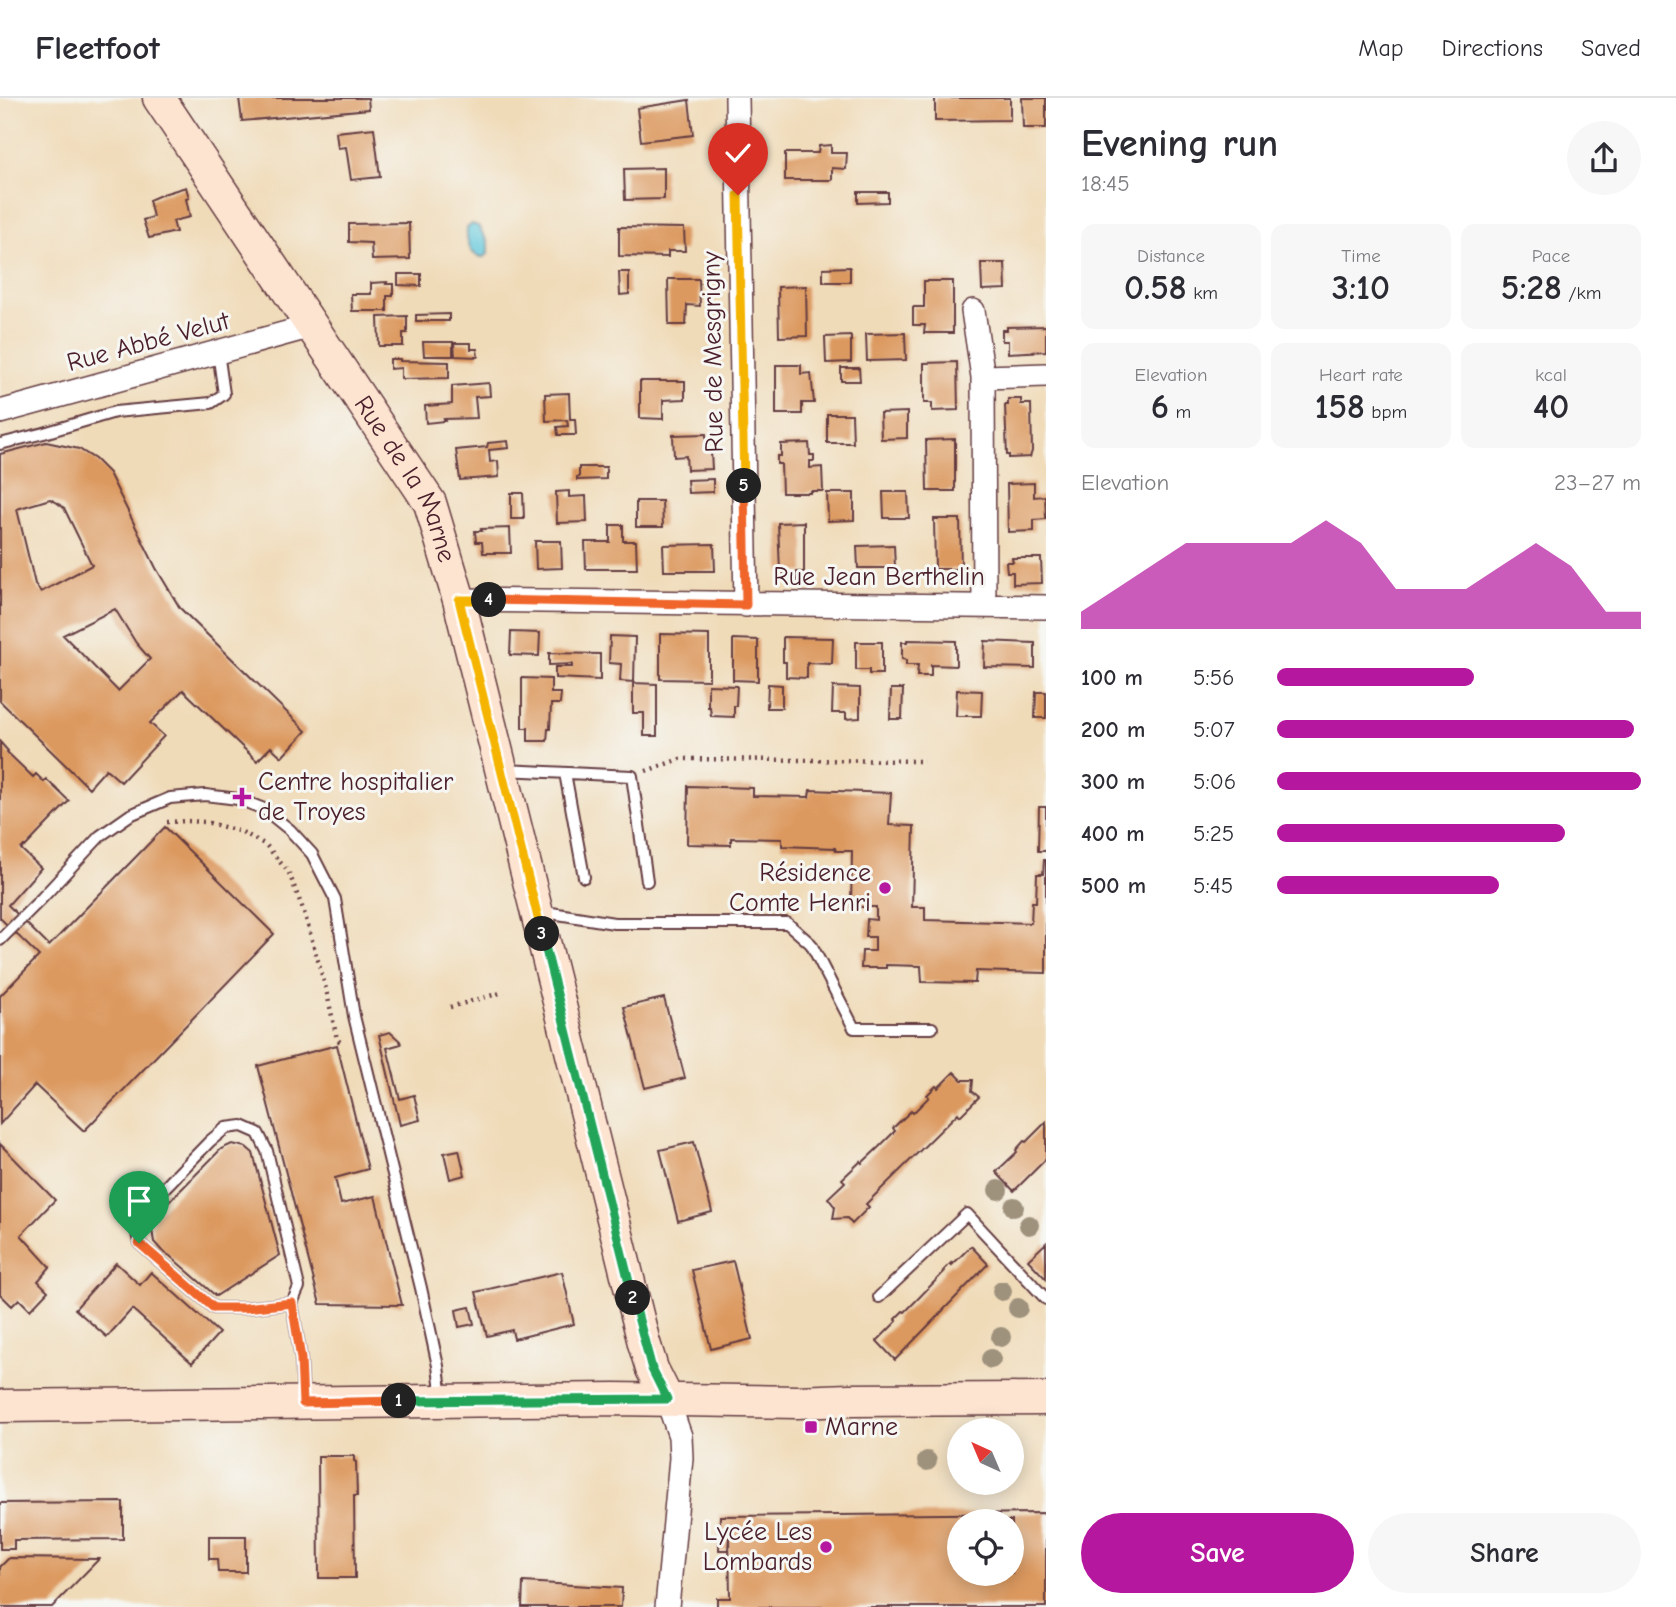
<!DOCTYPE html>
<meta charset="utf-8">
<style>
:root{--surface:#fff;--page:#f7f7f7;--text:#2b2b33;--muted:#7c7c81;--line:#e1e1e2;--accent:#b5179e}
body{margin:0;font-family:"Comic Neue",sans-serif;background:var(--page);color:var(--text);height:100vh;display:flex;flex-direction:column;font-size:26px;white-space:nowrap}
*{box-sizing:border-box;margin:0}
p{font-size:23px;color:var(--muted)}
.icon{flex:none;width:38px;height:38px;fill:none;stroke:currentColor;stroke-width:2;stroke-linecap:round;stroke-linejoin:round}
.map{position:relative;flex:1;overflow:hidden}
.sheet{display:flex;flex-direction:column;background:var(--surface);width:630px}
.sheet>*{flex:none}
.needle{width:46px;rotate:316deg}
.buttons{position:absolute;left:947px;top:1320px;display:grid;gap:14px}
.buttons a{display:grid;place-items:center;width:77px;height:77px;border-radius:50%;background:var(--surface);box-shadow:0 4px 18px #0003;font-size:35px}
.pin{position:absolute;display:grid;place-items:center;width:60px;height:60px;color:#fff;margin:-72px -30px;border-radius:50% 50% 50% 0;rotate:-45deg;box-shadow:0 0 7px #0007}
.pin .icon{rotate:45deg}
.km{position:absolute;width:35px;height:35px;margin:-18px;border-radius:50%;background:#222;color:#fff;font-size:19px;line-height:35px;text-align:center}
.round{display:grid;place-items:center;flex:none;width:74px;height:74px;border-radius:37px;background:var(--page)}
.head{display:flex;align-items:center;justify-content:space-between;height:119px;padding:0 35px}
h1{font-size:38px;font-weight:600;line-height:52px}
.figures{display:grid;grid-template-columns:repeat(3,1fr);gap:10px;height:119px;padding:7px 35px}
.figures div{display:grid;align-content:center;border-radius:14px;background:var(--page);text-align:center}
.figures b{font-size:35px;font-weight:600}
.figures small{font-size:19px;font-weight:400}
.figures p{font-size:19px}
.chart{height:196px;padding:14px 35px}
.chart p{display:flex;justify-content:space-between}
.chart svg{width:100%;height:126px;margin-top:7px;fill:var(--accent);opacity:.7}
.cta{display:flex;gap:14px;margin-top:auto;padding:14px 35px}
.cta a{flex:1;height:80px;border-radius:42px;background:var(--accent);color:#fff;font-size:28px;font-weight:600;line-height:80px;text-align:center}
.cta a+a{background:var(--page);color:var(--text)}
ul{padding:0 35px;list-style:none;font-size:23px}
li{display:grid;grid-template-columns:112px 84px 1fr;align-items:center;height:52px}
li i{height:18px;border-radius:9px;background:var(--accent)}
header{display:flex;align-items:center;gap:42px;box-sizing:border-box;height:98px;padding:0 35px;background:var(--surface);border-bottom:2px solid var(--line)}
header strong{font-size:33px}
nav{display:flex;gap:38px;margin-inline-start:auto;font-size:24px}
main{display:flex;flex:1;min-height:0}
.map>svg:first-child{display:block}
</style>
<header>
<strong>Fleetfoot</strong>
<nav><a>Map</a><a>Directions</a><a>Saved</a></nav>
</header>
<main>
<div class="map">
<svg width="1046" height="1509" viewBox="0 0 1046 1509">
<rect width="100%" height="100%" fill="#f6f6f2"/>
<filter id="ink" filterUnits="userSpaceOnUse"><feTurbulence type="fractalNoise" baseFrequency=".0143" numOctaves="2"/><feDisplacementMap in="SourceGraphic" scale="14" xChannelSelector="R" yChannelSelector="G"/><feConvolveMatrix kernelMatrix="1 2 1 2 8 2 1 2 1" color-interpolation-filters="sRGB"/></filter>
<filter id="wash" filterUnits="userSpaceOnUse"><feTurbulence type="fractalNoise" baseFrequency=".00686" numOctaves="4" result="noise"/><feDisplacementMap in="SourceGraphic" scale="28" xChannelSelector="R" yChannelSelector="G"/><feGaussianBlur stdDeviation="1.57" result="paint"/><feColorMatrix in="noise" values="0 0 0 0 0 0 0 0 0 0 0 0 0 0 0 0 0 1.4 0 .05"/><feComposite in="paint" operator="in"/></filter>
<g filter="url(#wash)">
<rect width="100%" height="100%" fill="#f0dbb9"/>
<path fill="#5fc7db" stroke="#547383" stroke-width="2" d="M472 126 478 128 488 144V156L484 159C469 159 466 142 467 130Z"/>
<g id="blocks">
<path fill="#dc995e" fill-rule="evenodd" d="M239 0H368L369 11 242 23Z
M935 0H1010V22L935 23Z
M1022 0H1046V30H1023Z
M689 2 693 37 641 43 637 10Z
M374 30 380 79 351 82 346 49 338 50 336 34Z
M831 47V55H847L846 71 832 70V82H785V55H818L819 48Z
M664 70V101L625 102 624 71Z
M186 89 189 100 186 101 190 119 173 123 176 134 149 140 143 122 153 119 149 102 163 96Z
M858 94H888V104L858 105Z
M409 125 410 161 372 162 371 145 349 144V126Z
M619 129 684 130 685 153H668V159L619 158Z
M981 165H1005L1006 191 982 192Z
M850 169V184H823V170Z
M619 174H629V196L620 197Z
M398 176H421V188L398 187Z
M668 181H699L700 208 687 207 686 227H669Z
M924 183H953V235H924L925 227H913V209H924Z
M387 184 386 186H393V198H387V213H352L351 196H371V185Z
M806 188 807 238 779 239 778 189Z
M449 216V223H416V217Z
M407 218V235H403V248H379L378 219Z
M1046 228V253L1008 255V243H1002V232H1007V229Z
M905 235 906 262 867 263 866 236Z
M851 238V264L826 265 825 239Z
M423 244H453V258H424Z
M454 245H471V251H477L478 259 455 258Z
M390 261H400V263L449 264V280L401 281V270L390 271Z
M957 264 958 312 932 313V305H924V265Z
M776 267H801V276L811 275 814 305H802V316H776Z
M841 270H859L860 283H841Z
M640 283H685V301L663 302V321L640 320Z
M489 285 490 298 475 299 477 320 444 321 445 323 426 325 425 308 452 306V288Z
M569 295 570 321H575L576 337H558L557 329 568 328 567 322 546 323 545 296Z
M1008 301H1021V306H1031L1032 353 1030 359 1009 360V357H1007L1005 307H1008Z
M907 314V340L881 341 880 315Z
M827 316H852L853 345H827Z
M706 336 707 354H711L712 371 687 372 686 358 674 359 673 337Z
M955 341V393H927L926 342Z
M508 343 509 350 489 352 490 364 498 363 499 379 460 382 456 352 487 349 488 345Z
M46 344 79 351 95 361 109 375 156 470 180 510 306 633 282 659 271 649 257 663 183 592 150 625 164 638 121 684 106 671 89 690 0 603V356ZM50 401 56 404 64 410 92 467 41 494 35 486 17 411ZM115 511 136 545 150 561 118 593 63 537Z
M809 345 810 357H814V363H810V370L822 369 823 393H810V395H782L781 366H777V358H781V346Z
M579 369H606V381L577 382V379H579Z
M713 381V394L688 395 687 382Z
M1034 385V399L1045 398 1046 421 1034 422V433L1008 434 1007 386Z
M569 393V399L586 398 587 424 557 425 556 394Z
M883 394H908L909 420H884Z
M511 395H523L524 421H511Z
M827 395H854V422L828 423Z
M636 403H662L663 429H636Z
M934 421H960L961 471H935Z
M804 424V474H797V483L784 482V474H780L778 425Z
M610 427H623V443H636L637 471H586L585 444H610Z
M510 430 511 455H483L482 444H476L475 433H482L481 431Z
M535 443H561L562 470 536 471Z
M714 446 715 473H664L663 447Z
M894 447 895 470H858L857 448Z
M1012 460H1041L1042 485 1013 486V474H1007L1006 464H1013Z
M511 534 540 535 539 558 510 557Z
M660 536 709 537V582L660 581Z
M610 538 635 539 634 584 620 583 621 566 609 565Z
M783 539 833 540 832 566 807 565V580L786 579V564H783Z
M733 541 758 542V583L733 582Z
M907 542 956 543V568L931 567V578H917L918 567H906V562L902 561V544H907Z
M985 543 1035 545V570L984 569Z
M856 544H882V576H869V572H856Z
M549 555 600 556V582L555 580V569H572V566L549 567Z
M522 580 551 581V595H561L560 606H551L550 631H548L547 643H528V630H522Z
M633 585 657 586V638H644V615H633Z
M768 586 782 587V610H767Z
M708 587 737 588 736 608H734V619L711 618 710 609H708Z
M833 589 860 590V620L846 621V615H832Z
M891 591H903L902 621H890Z
M957 592 982 593 981 618H956Z
M1036 594H1046V620H1035Z
M0 644 8 653 7 654 33 679 36 676 44 684 46 681 69 703 25 749 24 748 21 751 41 770 8 807 49 848 165 729 274 836 84 1033 35 987 0 1026V898L39 858 0 820Z
M688 688 753 690V698L809 699 810 692 891 695 889 727 914 728 912 809H925V822L1031 825 1032 804H1036L1037 776H1043L1044 762H1046V875L976 873 975 885 922 884 921 868 886 867V870H861L862 853H875V839H866L867 821 876 822V809H851L852 753H836L835 750 782 748V741L731 740V747L687 746Z
M1039 709H1046V753H1038Z
M664 900 685 980 645 990 624 909Z
M390 934 400 943 401 946 387 950 400 1001 414 997 420 1022 400 1027 379 937Z
M337 947 368 1071 335 1080 341 1106 375 1098 402 1207 320 1206 258 968Z
M954 974 962 982H973L972 993 979 999 960 1018 958 1015 866 1106 869 1109 852 1126 847 1120 833 1121 835 1109 828 1100 845 1084 842 1081 861 1063 862 1065 879 1049 895 1033 893 1030 911 1013 913 1015 929 999 927 997 936 988 938 990Z
M1046 1024V1061L1014 1093 996 1074 1017 1054 1016 1052 1024 1043 1026 1044Z
M694 1044 712 1114 678 1123 660 1052Z
M0 1046 55 1102 21 1137 50 1169 38 1183 48 1193 30 1212 19 1201 12 1208 0 1196Z
M232 1046 246 1049 253 1055 280 1157 216 1198 170 1158 162 1153 154 1144 152 1132 153 1122 158 1115 221 1051Z
M459 1052 465 1077 450 1081 444 1055Z
M1046 1145V1181L1028 1162Z
M971 1148 988 1166 895 1262 877 1243 897 1223 895 1221 903 1213 905 1214 944 1174 943 1173 951 1165 952 1167Z
M733 1163 752 1241 711 1251 692 1172Z
M116 1165 140 1187 151 1174 219 1235 192 1265 132 1211 107 1239 75 1211Z
M562 1174 574 1226 514 1241 512 1232 487 1238 476 1194Z
M470 1209 474 1226 459 1229 456 1212Z
M318 1358H354V1363L356 1364 357 1398H354L355 1480H319Z
M123 1404V1441L14 1442V1451H0V1405Z
M1046 1415V1509H717V1500H730L729 1438 728 1452H719L720 1418ZM959 1423H1012V1475H959Z
M209 1438H246V1474H218L217 1461H209Z
M9 1460 99 1461 52 1509H0V1469Z
M523 1484 622 1490 621 1509H522Z"/>
</g>
</g>
<g filter="url(#ink)">
<use href="#blocks" fill-opacity="0" stroke="#633b40" stroke-width="2"/>
<g fill="none" stroke-linecap="round" stroke-linejoin="round">
<defs>
<path id="lane" d="M0 346 44 335 115 314 211 305 224 296 218 254
M504 672 632 678 647 783
M565 675 584 779
M539 813 614 825H787L811 846 854 930H932
M0 842 42 800 100 738 130 717 170 700 205 697 238 701 264 711 290 732 312 756 335 801 354 918 421 1190 438 1268 442 1301
M879 1199 967 1116 1046 1201
M292 1205 245 1210H214L139 1145 136 1130 139 1116 210 1043 226 1030 242 1028 258 1035 267 1053 299 1189 292 1205 301 1261 303 1301"/>
<path id="street" d="M737 0 746 507
M973 213 983 279 984 508
M983 279 1046 277
M0 314 312 228
M459 502 1046 509
M667 1301 680 1338 681 1360 667 1509"/>
<g id="secondary">
<path id="s1" d="M159 0 430 405 459 502 644 1245 652 1271 667 1301"/>
<path d="M0 1308 615 1301 797 1304 849 1302 1046 1301"/>
</g>
</defs>
<use href="#lane" stroke="#633b40" stroke-width="14"/>
<use href="#street" stroke="#633b40" stroke-width="26"/>
<use href="#secondary" stroke="#633b40" stroke-width="35"/>
<path stroke="#633b40" stroke-width="4.5" stroke-dasharray="2 5" stroke-linecap="butt" d="M646 673 680 661 924 663
M167 724 186 723 206 724 242 734 266 747 289 775 304 814 326 891 337 941 342 946
M450 909 504 894"/>
<use href="#lane" stroke="#fff" stroke-width="10"/>
<use href="#street" stroke="#fff" stroke-width="23"/>
<use href="#secondary" stroke="#fde4d1" stroke-width="32"/>
</g>
<g fill="#9f927d">
<circle cx="998" cy="1092" r="10"/>
<circle cx="1014" cy="1109" r="10"/>
<circle cx="1029" cy="1127" r="10"/>
<circle cx="1002" cy="1193" r="10"/>
<circle cx="1018" cy="1210" r="10"/>
<circle cx="1001" cy="1239" r="10"/>
<circle cx="991" cy="1261" r="10"/>
<circle cx="927" cy="1363" r="10"/>
</g>
</g>
<g fill="none" stroke-linecap="round" stroke-linejoin="round" filter="url(#ink)">
<defs>
<path id="split-1" d="M139 1145 214 1210H245L292 1205 301 1261 303 1305 399 1303"/>
<path id="split-2" d="M399 1303 667 1301 652 1271 633 1200"/>
<path id="split-3" d="M542 836 633 1200"/>
<path id="split-4" d="M489 502H459L542 836"/>
<path id="split-5" d="M489 502 746 507 744 388"/>
<path id="split-6" d="M738 97 744 388"/>
</defs>
<use href="#split-1" stroke="#fff" stroke-width="14"/>
<use href="#split-2" stroke="#fff" stroke-width="14"/>
<use href="#split-3" stroke="#fff" stroke-width="14"/>
<use href="#split-4" stroke="#fff" stroke-width="14"/>
<use href="#split-5" stroke="#fff" stroke-width="14"/>
<use href="#split-6" stroke="#fff" stroke-width="14"/>
<use href="#split-1" stroke="#f0652b" stroke-width="9"/>
<use href="#split-2" stroke="#22a559" stroke-width="9"/>
<use href="#split-3" stroke="#22a559" stroke-width="9"/>
<use href="#split-4" stroke="#f5b400" stroke-width="9"/>
<use href="#split-5" stroke="#f0652b" stroke-width="9"/>
<use href="#split-6" stroke="#f5b400" stroke-width="9"/>
</g>
<g fill="#b5179e" stroke="#f6f6f2" stroke-width="2.5">
<path d="M238.5 688.5h7v7h7v7h-7v7h-7v-7h-7v-7h7z"/>
<circle cx="885" cy="790" r="7"/>
<rect x="804" y="1322" width="14" height="14" rx="3.5"/>
<circle cx="826" cy="1449" r="7"/>
</g>
<g text-anchor="middle" dominant-baseline="central" stroke-width="6" stroke-linejoin="round" paint-order="stroke">
<g font-size="26" fill="#4a1f2b" stroke="#f6f6f2">
<text transform="translate(148 244) rotate(-15)">Rue Abbé Velut</text>
<text transform="translate(713 254) rotate(-91)">Rue de Mesgrigny</text>
<text stroke="none"><textPath href="#s1" startOffset="455">Rue de la Marne</textPath></text>
<text x="879" y="479">Rue Jean Berthelin</text>
</g>
<g font-size="26" fill="#4a1f2b" stroke="#f6f6f2" text-anchor="start">
<text x="258" y="684">Centre hospitalier<tspan x="258" dy="30">de Troyes</tspan></text>
<text x="871" y="775" text-anchor="end">Résidence<tspan x="871" dy="30">Comte Henri</tspan></text>
<text x="825" y="1329">Marne</text>
<text x="812" y="1434" text-anchor="end">Lycée Les<tspan x="812" dy="30">Lombards</tspan></text>
</g>
</g>
</svg>
<div class="buttons">
<a><svg class="needle" viewBox="-14 -14 28 28"><path d="M0-13l5 13h-10z" fill="#e53935"/><path d="M0 13l5-13h-10z" fill="#7c7c81"/></svg></a>
<a><svg class="icon" aria-label="locate" viewBox="0 0 24 24"><circle cx="12" cy="12" r="6"/><path d="M12 2v4M12 18v4M2 12h4M18 12h4"/></svg></a>
</div>
<div class="pin" style="left:139px;top:1145px;background:#1e9e55"><svg class="icon" aria-label="arrive" viewBox="0 0 24 24"><path d="M6 21V4h12l-3 4 3 4H6"/></svg></div>
<div class="pin" style="left:738px;top:97px;background:#d93025"><svg class="icon" aria-label="check" viewBox="0 0 24 24"><path d="M5 12l5 5 9-10"/></svg></div>
<b class="km" style="left:399px;top:1303px">1</b>
<b class="km" style="left:633px;top:1200px">2</b>
<b class="km" style="left:542px;top:836px">3</b>
<b class="km" style="left:489px;top:502px">4</b>
<b class="km" style="left:744px;top:388px">5</b>
</div>
<section class="sheet">
<div class="head"><div><h1>Evening run</h1><p>18:45</p></div><a class="round"><svg class="icon" aria-label="share" viewBox="0 0 24 24"><path d="M12 15V3M7 8l5-5 5 5M5 13v7h14v-7"/></svg></a></div>
<div class="figures">
<div><p>Distance</p><b>0.58<small> km</small></b></div>
<div><p>Time</p><b>3:10</b></div>
<div><p>Pace</p><b>5:28<small> /km</small></b></div>
</div>
<div class="figures">
<div><p>Elevation</p><b>6<small> m</small></b></div>
<div><p>Heart rate</p><b>158<small> bpm</small></b></div>
<div><p>kcal</p><b>40</b></div>
</div>
<div class="chart"><p><span>Elevation</span>23–27 m</p>
<svg viewBox="0 0 160 44" preserveAspectRatio="none"><path d="M0 44V38L10 30L20 22L30 14L40 14L50 14L60 14L70 6L80 14L90 30L100 30L110 30L120 22L130 14L140 22L150 38L160 38V44z"/></svg>
</div>
<ul>
<li><b>100 m</b>5:56<i style="width:54%"></i></li>
<li><b>200 m</b>5:07<i style="width:98%"></i></li>
<li><b>300 m</b>5:06<i style="width:100%"></i></li>
<li><b>400 m</b>5:25<i style="width:79%"></i></li>
<li><b>500 m</b>5:45<i style="width:61%"></i></li>
</ul>
<div class="cta"><a>Save</a><a>Share</a></div>
</section>
</main>
